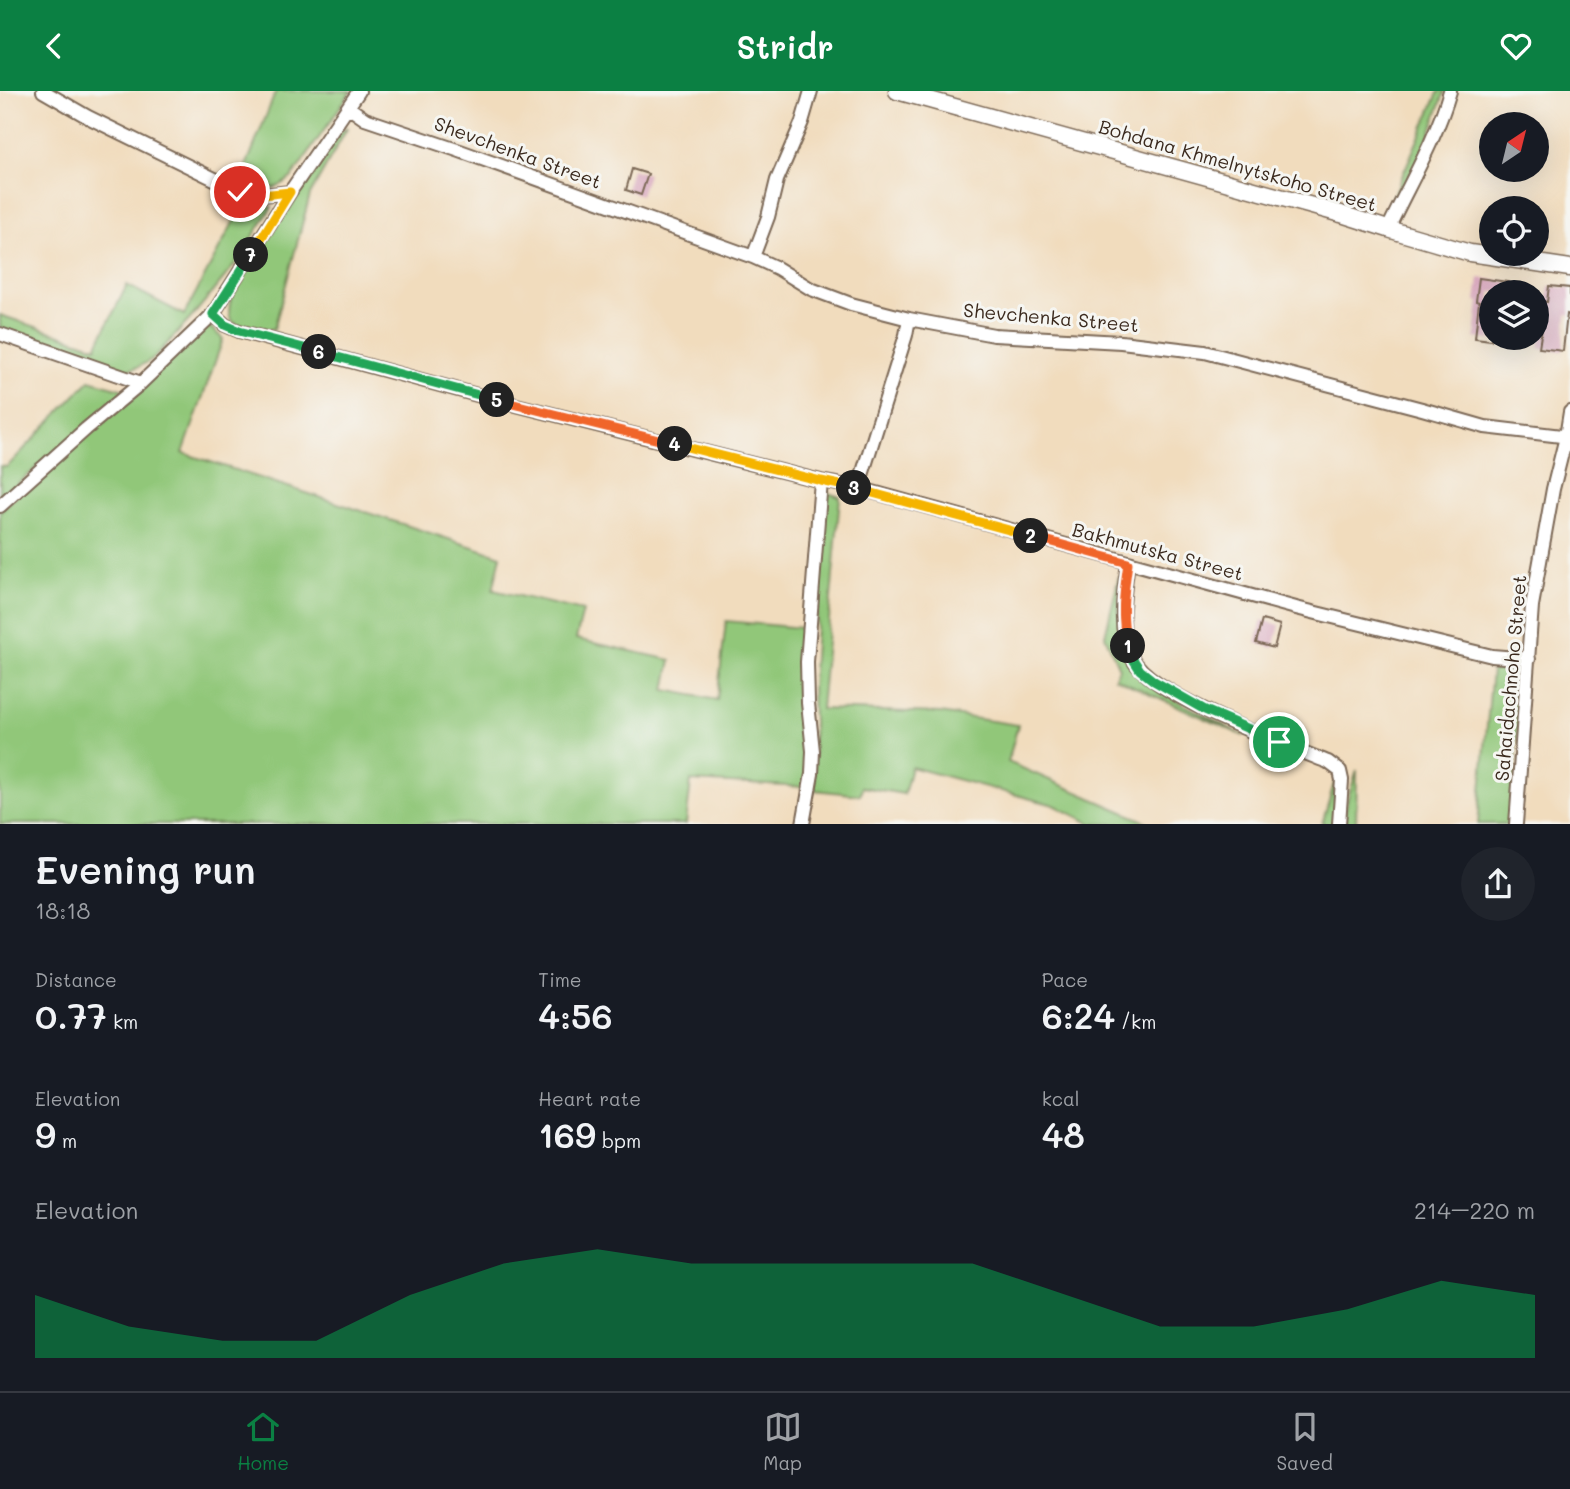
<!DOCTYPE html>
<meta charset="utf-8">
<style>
:root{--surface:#171b24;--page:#20242c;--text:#f1f3f6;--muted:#9ea1a6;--line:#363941;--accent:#0b8043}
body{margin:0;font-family:Mali,sans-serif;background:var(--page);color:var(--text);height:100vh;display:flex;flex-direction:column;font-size:26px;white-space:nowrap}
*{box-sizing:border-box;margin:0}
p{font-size:23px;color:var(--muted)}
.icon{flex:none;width:38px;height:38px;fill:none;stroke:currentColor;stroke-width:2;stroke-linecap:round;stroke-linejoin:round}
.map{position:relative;height:733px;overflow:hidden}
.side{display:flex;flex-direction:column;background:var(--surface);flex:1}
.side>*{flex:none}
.needle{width:46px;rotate:35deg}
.fabs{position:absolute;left:1479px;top:21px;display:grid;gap:14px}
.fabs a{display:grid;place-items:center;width:70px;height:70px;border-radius:50%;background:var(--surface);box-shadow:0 7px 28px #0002;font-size:35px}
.pin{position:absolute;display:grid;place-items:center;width:60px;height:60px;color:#fff;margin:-30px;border:4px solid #fff;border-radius:50%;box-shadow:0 2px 7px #0007}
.km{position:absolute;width:35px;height:35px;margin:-18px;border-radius:50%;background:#222;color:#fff;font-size:19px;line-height:35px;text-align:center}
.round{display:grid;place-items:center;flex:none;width:74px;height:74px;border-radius:37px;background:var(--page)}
.head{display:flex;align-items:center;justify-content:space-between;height:119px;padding:0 35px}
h1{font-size:38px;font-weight:600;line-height:52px}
.metrics{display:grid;grid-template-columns:repeat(3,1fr);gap:10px;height:119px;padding:7px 35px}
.metrics div{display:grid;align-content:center}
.metrics b{font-size:35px;font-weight:600}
.metrics small{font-size:19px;font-weight:400}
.metrics p{font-size:19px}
.chart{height:196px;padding:14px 35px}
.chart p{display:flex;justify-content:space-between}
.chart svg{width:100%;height:126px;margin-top:7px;fill:var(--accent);opacity:.7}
header{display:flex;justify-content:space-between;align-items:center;height:91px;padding:0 35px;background:var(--accent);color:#fff;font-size:32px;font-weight:600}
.tab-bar{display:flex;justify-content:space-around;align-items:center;height:98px;border-top:2px solid var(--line);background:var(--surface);font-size:19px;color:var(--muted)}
.tab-bar a{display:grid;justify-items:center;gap:4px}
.tab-bar .current{color:var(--accent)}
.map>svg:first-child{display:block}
</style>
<header><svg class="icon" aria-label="back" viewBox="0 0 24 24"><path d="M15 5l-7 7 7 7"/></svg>Stridr<svg class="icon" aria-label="heart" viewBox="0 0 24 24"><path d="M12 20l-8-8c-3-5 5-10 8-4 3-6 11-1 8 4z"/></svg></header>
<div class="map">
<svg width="1570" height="733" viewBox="0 0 1570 733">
<rect width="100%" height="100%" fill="#f6f6f2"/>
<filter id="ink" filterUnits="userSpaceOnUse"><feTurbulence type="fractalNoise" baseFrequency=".0143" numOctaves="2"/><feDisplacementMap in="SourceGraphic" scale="14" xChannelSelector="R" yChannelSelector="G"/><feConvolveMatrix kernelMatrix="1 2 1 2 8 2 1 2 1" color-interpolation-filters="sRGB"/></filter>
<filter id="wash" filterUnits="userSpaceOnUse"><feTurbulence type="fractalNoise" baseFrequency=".00686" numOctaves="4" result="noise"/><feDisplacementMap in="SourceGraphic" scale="28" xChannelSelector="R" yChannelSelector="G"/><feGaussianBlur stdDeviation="1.57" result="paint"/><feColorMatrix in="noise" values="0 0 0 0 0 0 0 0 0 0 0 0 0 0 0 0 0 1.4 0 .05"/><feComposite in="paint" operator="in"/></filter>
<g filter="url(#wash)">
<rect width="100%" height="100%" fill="#f1dcbd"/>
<path fill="#91c779" stroke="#66784c" stroke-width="2" d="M276 0H351L292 86C272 103 263 100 241 88Z
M1439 0H1445L1427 51 1394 114 1390 113Z
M348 36 310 104 274 238C238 236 217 238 236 195L318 69 339 42Z
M243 113 272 116 233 176 191 227 154 267 138 276 121 280 0 236V224L96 256 127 194 184 224Z
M208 234 223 248 183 362 501 465 493 499 583 520 576 548 671 569 665 599 717 609 726 530 801 537 803 613 808 656 805 696 691 690 686 733H0V420Z
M90 289 127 300 0 408V375L7 376Z
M825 401 840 406 821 618 940 622 1018 634 1008 671 1151 733H1092L1054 714 911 676 904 703 862 696 860 704 815 699 812 596Z
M1119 485V554L1130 574 1153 597 1244 645 1115 587 1119 577 1105 545Z
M1492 579 1520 581 1512 733H1478Z
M1357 679 1356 733H1344L1347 710Z
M1336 686 1333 733H1322Z"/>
<g id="blocks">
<path fill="#d49bb5" d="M632 78 648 83 641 104 626 99Z
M1479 187 1508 191 1507 201H1491V249L1475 247 1479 211 1476 210Z
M1549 195 1570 197V224L1567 223 1563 260 1539 257 1542 237 1536 236V209L1547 211Z
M1262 529 1280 534 1274 557 1256 552Z"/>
</g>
</g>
<g filter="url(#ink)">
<use href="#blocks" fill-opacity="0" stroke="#7b6856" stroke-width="2"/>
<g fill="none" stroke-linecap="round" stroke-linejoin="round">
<defs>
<path id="minor" d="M43 0 88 26 241 101 253 105 290 101
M348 16 365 28 460 60 753 166 777 177 811 198 851 213 909 228 994 244 1121 251 1205 261 1422 318 1485 336 1570 346
M1388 138C1409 93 1436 49 1450 0
M753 166 768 126 777 89 802 31 811 0
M213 223 225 234 239 240 492 308 821 390 858 397 1296 517 1492 565 1529 568
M0 243 141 292
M858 397 906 244 909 228
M0 415 86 338 141 292 213 223 290 101 359 0
M1128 472C1124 502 1117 539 1132 567 1152 605 1285 654 1328 671L1340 680 1342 689 1339 733
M803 733 812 683 813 660 808 612 807 571 821 390
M1516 733 1532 515 1553 398 1566 346 1570 321"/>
<path id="tertiary" d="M897 0 1341 123 1388 138 1470 162 1570 177"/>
</defs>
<use href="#minor" stroke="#7b6856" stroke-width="16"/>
<use href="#tertiary" stroke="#7b6856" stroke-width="19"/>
<use href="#minor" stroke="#fff" stroke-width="12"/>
<use href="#tertiary" stroke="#fff" stroke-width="16"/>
</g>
</g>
<g fill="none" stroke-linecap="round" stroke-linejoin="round" filter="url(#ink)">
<defs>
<path id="split-1" d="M1128 555 1131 565 1140 579 1154 590 1205 619 1279 651"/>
<path id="split-2" d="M1031 445 1128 472C1124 500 1120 527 1128 555"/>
<path id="split-3" d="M854 397 1031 445"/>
<path id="split-4" d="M675 353 821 390 854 397"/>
<path id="split-5" d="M497 309 675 353"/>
<path id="split-6" d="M319 261 497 309"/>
<path id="split-7" d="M251 164 213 223 225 234 239 240 319 261"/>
<path id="split-8" d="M240 101 253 105 290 101 251 164"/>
</defs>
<use href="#split-1" stroke="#fff" stroke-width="14"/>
<use href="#split-2" stroke="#fff" stroke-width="14"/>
<use href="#split-3" stroke="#fff" stroke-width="14"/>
<use href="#split-4" stroke="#fff" stroke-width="14"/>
<use href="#split-5" stroke="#fff" stroke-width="14"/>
<use href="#split-6" stroke="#fff" stroke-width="14"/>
<use href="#split-7" stroke="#fff" stroke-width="14"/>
<use href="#split-8" stroke="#fff" stroke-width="14"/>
<use href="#split-1" stroke="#22a559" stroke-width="9"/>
<use href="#split-2" stroke="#f0652b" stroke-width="9"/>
<use href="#split-3" stroke="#f5b400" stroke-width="9"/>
<use href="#split-4" stroke="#f5b400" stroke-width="9"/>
<use href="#split-5" stroke="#f0652b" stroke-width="9"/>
<use href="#split-6" stroke="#22a559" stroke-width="9"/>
<use href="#split-7" stroke="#22a559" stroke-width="9"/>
<use href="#split-8" stroke="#f5b400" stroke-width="9"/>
</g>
<g text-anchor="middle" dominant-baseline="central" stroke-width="6" stroke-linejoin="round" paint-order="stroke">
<g font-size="19" fill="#3b2a1e" stroke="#f6f6f2">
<text transform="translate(518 61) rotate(20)">Shevchenka Street</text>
<text transform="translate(1238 74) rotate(16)">Bohdana Khmelnytskoho Street</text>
<text transform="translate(1051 226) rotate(5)">Shevchenka Street</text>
<text transform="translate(1158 460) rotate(15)">Bakhmutska Street</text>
<text transform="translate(1510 587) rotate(-85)">Sahaidachnoho Street</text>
</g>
</g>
</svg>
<div class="fabs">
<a><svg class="needle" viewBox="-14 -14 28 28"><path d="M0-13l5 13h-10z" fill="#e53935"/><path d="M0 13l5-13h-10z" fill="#9ea1a6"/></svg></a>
<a><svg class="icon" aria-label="locate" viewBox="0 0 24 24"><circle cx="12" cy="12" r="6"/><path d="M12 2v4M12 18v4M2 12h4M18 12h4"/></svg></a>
<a><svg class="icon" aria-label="layers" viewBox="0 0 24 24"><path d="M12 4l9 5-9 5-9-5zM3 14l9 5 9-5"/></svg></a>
</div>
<div class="pin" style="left:1279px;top:651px;background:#1e9e55"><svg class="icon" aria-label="arrive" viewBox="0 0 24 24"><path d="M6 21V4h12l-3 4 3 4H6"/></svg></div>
<div class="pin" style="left:240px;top:101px;background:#d93025"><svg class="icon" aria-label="check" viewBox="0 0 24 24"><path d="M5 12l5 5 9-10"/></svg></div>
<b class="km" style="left:1128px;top:555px">1</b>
<b class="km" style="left:1031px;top:445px">2</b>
<b class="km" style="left:854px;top:397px">3</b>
<b class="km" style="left:675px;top:353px">4</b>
<b class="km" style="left:497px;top:309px">5</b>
<b class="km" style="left:319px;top:261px">6</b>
<b class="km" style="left:251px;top:164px">7</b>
</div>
<section class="side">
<div class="head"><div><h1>Evening run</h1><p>18:18</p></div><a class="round"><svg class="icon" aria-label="share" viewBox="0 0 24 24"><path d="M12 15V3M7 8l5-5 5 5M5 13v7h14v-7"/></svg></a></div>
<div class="metrics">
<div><p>Distance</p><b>0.77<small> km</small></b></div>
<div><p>Time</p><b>4:56</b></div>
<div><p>Pace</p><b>6:24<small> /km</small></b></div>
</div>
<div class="metrics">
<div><p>Elevation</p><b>9<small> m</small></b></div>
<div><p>Heart rate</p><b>169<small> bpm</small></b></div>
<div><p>kcal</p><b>48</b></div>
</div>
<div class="chart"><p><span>Elevation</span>214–220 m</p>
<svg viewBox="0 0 160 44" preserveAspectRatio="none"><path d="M0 44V22L10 33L20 38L30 38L40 22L50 11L60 6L70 11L80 11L90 11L100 11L110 22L120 33L130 33L140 27L150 17L160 22V44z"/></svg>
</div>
</section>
<nav class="tab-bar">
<a class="current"><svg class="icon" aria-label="home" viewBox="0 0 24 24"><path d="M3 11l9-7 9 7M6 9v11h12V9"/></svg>Home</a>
<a><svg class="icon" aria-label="map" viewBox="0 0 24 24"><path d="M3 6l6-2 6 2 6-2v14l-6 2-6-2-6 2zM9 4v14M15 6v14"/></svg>Map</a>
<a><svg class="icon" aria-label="saved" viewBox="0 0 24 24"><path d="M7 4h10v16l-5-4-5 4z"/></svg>Saved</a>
</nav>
